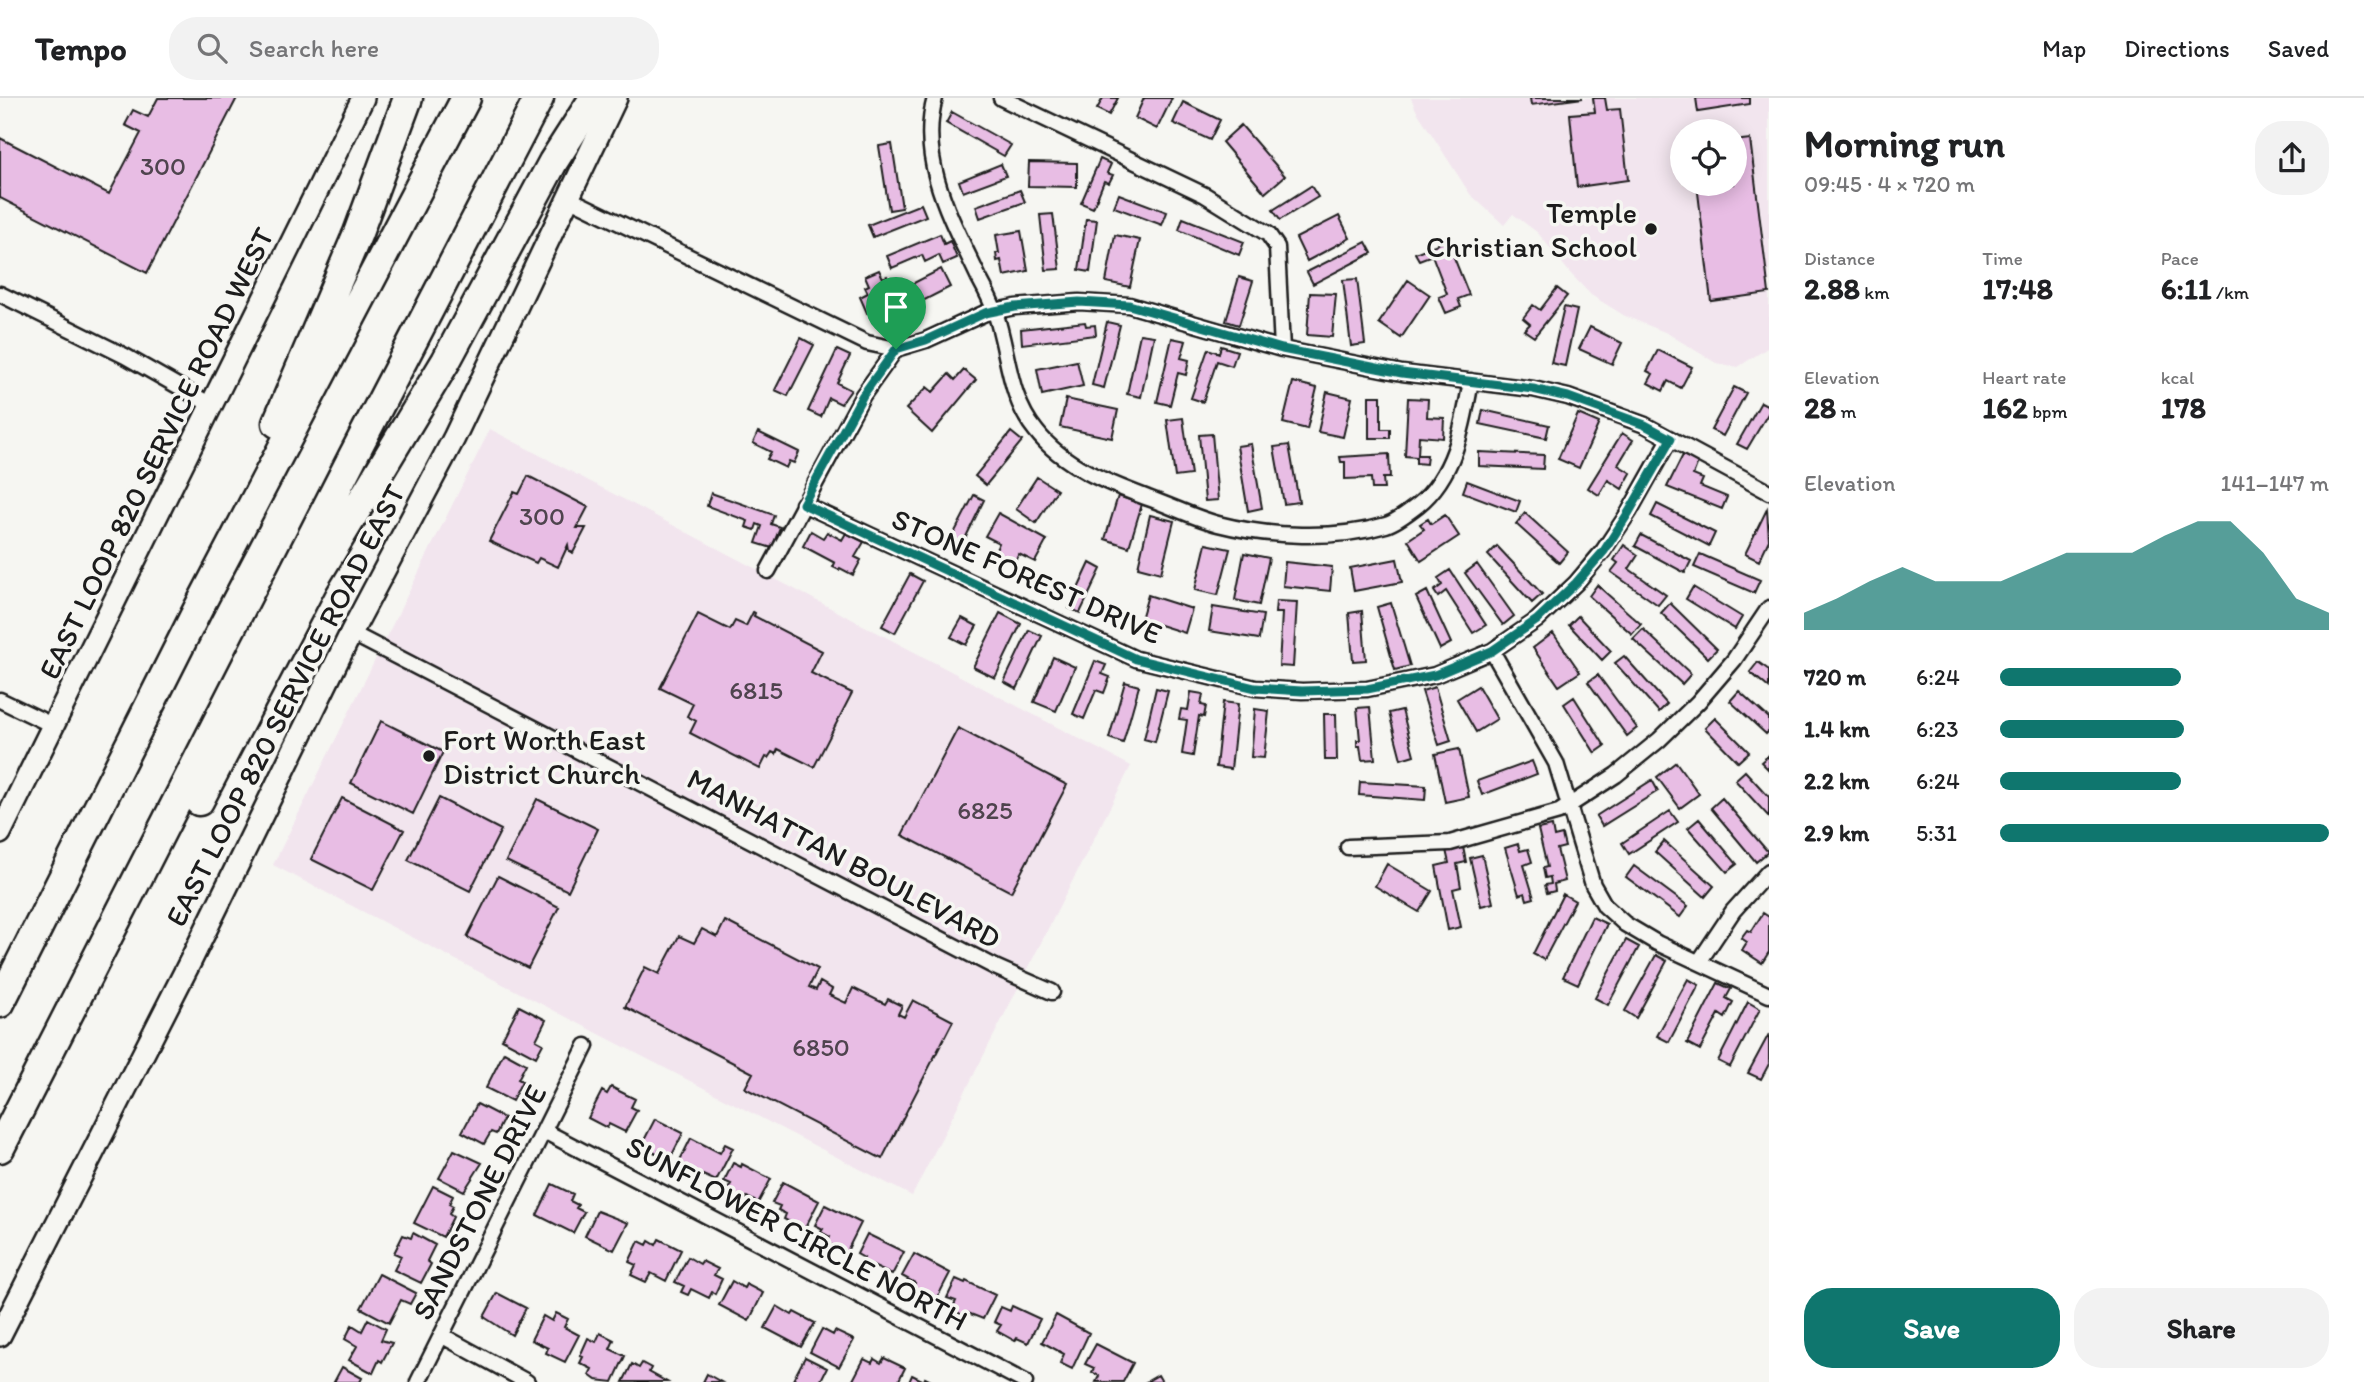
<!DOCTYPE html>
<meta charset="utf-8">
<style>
:root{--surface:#fff;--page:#f2f2f2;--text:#202124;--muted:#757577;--line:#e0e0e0;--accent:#0f766e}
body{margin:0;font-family:Itim,sans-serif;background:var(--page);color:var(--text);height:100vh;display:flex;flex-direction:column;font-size:26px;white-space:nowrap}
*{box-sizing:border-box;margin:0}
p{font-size:23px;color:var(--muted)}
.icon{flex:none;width:38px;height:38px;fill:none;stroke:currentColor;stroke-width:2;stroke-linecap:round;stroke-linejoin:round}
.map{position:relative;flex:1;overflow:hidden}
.details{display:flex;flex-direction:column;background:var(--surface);width:595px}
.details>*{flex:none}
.buttons{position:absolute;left:1670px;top:21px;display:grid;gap:14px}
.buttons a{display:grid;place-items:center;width:77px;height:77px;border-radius:50%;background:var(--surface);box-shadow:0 4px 18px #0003;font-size:35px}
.pin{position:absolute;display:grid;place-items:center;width:60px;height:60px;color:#fff;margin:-72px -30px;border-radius:50% 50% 50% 0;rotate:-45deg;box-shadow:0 0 7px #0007}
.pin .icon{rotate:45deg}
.round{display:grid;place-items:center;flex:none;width:74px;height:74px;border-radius:28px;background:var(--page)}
.headline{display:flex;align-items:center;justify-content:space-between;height:119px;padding:0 35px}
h1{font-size:38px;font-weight:700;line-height:52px}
.metrics{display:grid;grid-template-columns:repeat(3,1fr);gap:10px;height:119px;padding:7px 35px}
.metrics div{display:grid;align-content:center}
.metrics b{font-size:30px;font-weight:700}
.metrics small{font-size:19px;font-weight:400}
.metrics p{font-size:19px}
.chart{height:196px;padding:14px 35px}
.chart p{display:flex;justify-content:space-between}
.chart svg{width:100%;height:126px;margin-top:7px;fill:var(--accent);opacity:.7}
.action{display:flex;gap:14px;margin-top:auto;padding:14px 35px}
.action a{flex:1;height:80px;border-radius:28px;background:var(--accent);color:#fff;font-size:28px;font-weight:700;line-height:80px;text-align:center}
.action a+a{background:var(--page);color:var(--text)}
ul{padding:0 35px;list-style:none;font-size:23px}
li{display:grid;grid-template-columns:112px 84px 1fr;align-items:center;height:52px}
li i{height:18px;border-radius:9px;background:var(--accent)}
header{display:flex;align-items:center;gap:42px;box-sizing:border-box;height:98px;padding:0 35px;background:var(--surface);border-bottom:2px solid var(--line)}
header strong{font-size:33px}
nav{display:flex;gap:38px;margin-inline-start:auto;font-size:24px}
.search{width:490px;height:63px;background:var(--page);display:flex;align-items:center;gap:18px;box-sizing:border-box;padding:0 24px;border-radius:28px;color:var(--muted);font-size:26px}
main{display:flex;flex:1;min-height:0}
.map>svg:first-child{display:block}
</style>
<header>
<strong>Tempo</strong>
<div class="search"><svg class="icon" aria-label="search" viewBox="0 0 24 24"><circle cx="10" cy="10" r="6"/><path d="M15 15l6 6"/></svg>Search here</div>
<nav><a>Map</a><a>Directions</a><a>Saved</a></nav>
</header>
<main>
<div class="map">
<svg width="1769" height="1284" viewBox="0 0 1769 1284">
<rect width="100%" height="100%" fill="#f6f6f2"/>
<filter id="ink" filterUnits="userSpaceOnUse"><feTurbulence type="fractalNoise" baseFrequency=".0143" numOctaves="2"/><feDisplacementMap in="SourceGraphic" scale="14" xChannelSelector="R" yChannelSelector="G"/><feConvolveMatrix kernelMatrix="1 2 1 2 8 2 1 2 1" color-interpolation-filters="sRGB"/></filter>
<g filter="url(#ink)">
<path fill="#f2e5ee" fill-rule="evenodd" d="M1411 0H1769V249L1738 269 1716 265 1667 235 1625 218 1591 197 1570 175 1538 135 1513 116 1504 127 1470 96 1416 12ZM1682 33H1734V86H1682Z
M490 331 1131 668 912 1098 273 767Z"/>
<path fill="#e8bde4" stroke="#1c1c1c" stroke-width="2" d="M158 0H237L147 175 0 100V40L109 96 141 35 125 27 133 12 148 19Z
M1103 0H1118L1109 17 1097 11Z
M1144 0H1172L1157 31 1135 20Z
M1530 0H1583L1531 7Z
M1593 0H1605L1607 12 1620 11 1628 82 1577 89 1570 16 1595 14Z
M1696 0H1750V6L1698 14Z
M1183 4 1220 22 1210 42 1173 25Z
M952 14 1011 47 1004 58 946 25Z
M1241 27 1285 78 1265 95 1222 44Z
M1750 41 1769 195 1711 203 1697 86H1734V43Z
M892 46 902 110 889 112 879 48Z
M1100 61 1111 66 1107 75 1113 77 1109 85 1104 83 1093 110 1081 105Z
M1029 64 1077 65V89L1028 88Z
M1001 66 1006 78 963 94 959 83Z
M1311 88 1318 99 1280 122 1273 112Z
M1020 92 1025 104 980 120 976 108Z
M1119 96 1167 114 1162 127 1114 109Z
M921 106 926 118 873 139 868 127Z
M1053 116 1060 171 1046 172 1040 117Z
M1339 118 1350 140 1307 163 1296 140Z
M1183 120 1244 144 1239 157 1179 132Z
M1086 121 1097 122 1090 174 1079 172Z
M1021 133 1028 173 1004 178 1001 162 997 163 996 155H999L996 137Z
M940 136 944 146 950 143 957 160 943 166 939 157 925 164 922 157 892 170 887 158Z
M1115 137 1140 142 1130 189 1106 184Z
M1447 142 1469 197 1458 201 1461 209 1446 215 1439 199 1447 196 1432 157 1419 162 1415 155Z
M1366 144 1372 155 1313 186 1307 174Z
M941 171 950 189 909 210 900 192Z
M879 172 883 180 887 178 901 210 878 220 874 212 867 215 860 199 868 195 865 189 869 187 865 178Z
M1239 179 1253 183 1239 227 1226 223Z
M1357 181 1365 246 1351 248 1343 182Z
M1408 182 1430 197 1401 240 1379 225Z
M1557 190 1567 198 1534 239 1524 232 1530 226 1523 220 1533 207 1540 212Z
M1310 195 1336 196 1332 239 1307 237Z
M1564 209 1577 212 1565 268 1551 265Z
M1085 224 1086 228 1095 227 1096 237 1022 246 1021 231Z
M1107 224 1120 227 1104 290 1092 287Z
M1590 229 1622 245 1612 266 1579 251Z
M1140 236 1154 238 1141 299 1127 296Z
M801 240 814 247 788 298 775 292Z
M1172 240 1186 243 1181 260 1189 262 1186 277 1178 275 1170 307 1157 304Z
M1221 248 1237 253 1232 268 1217 263 1203 304 1191 300 1208 251 1219 255Z
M837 252 850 258 837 285 851 292 841 306 829 300 821 319 808 313Z
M1658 252 1692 269 1681 290 1668 283 1663 293 1648 285 1653 276 1647 273Z
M1077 263 1083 288 1042 297 1037 271Z
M964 272 976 282 932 335 906 311 927 289 933 294 949 276 955 282Z
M1293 284 1317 290 1307 331 1283 325Z
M1734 289 1746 295 1723 338 1711 332Z
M1327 294 1352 300 1343 339 1318 334Z
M1369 298H1381V331H1390V340H1369Z
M1408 300 1428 301 1427 319 1444 320 1443 340 1419 338 1418 357H1427L1426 366 1416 365V359L1405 358Z
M1066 301 1118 312 1112 340 1060 329Z
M1761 304 1769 308V314L1747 351 1737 346Z
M1483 312 1549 327 1546 340 1480 326Z
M1578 316 1599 325 1579 370 1558 361Z
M1183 320 1191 377 1175 379 1167 322Z
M758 334 799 354 794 365 789 363 786 370 767 361 771 354 753 345Z
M1011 334 1022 343 986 387 975 378Z
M1622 335 1633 342 1618 367 1631 375 1622 391 1608 382 1599 397 1588 390Z
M1212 336 1218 402 1205 403 1199 337Z
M1251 346 1262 410 1248 413 1237 348Z
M1289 347 1299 404 1284 406 1274 349Z
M1479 354 1544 357 1543 371 1479 368Z
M1389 356 1390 380H1383L1384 391H1372L1371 380 1345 381V364H1341L1340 359Z
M1683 357 1698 364 1693 377 1703 381 1700 388 1727 399 1722 411 1667 389Z
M528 378 588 409 577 430H586L573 455 569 453 568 447 558 469 539 460 536 465 489 443 514 394 519 396Z
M1037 379 1057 392 1036 425 1016 411Z
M1467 383 1520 403 1516 414 1463 394Z
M711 395 774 417 771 426 780 429 772 450 756 445 762 428 757 426 755 432 746 429 748 423 707 408Z
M974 397 984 402 959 453 948 447Z
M1118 398 1142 406 1129 449 1105 441Z
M1657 406 1715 435 1709 448 1651 418Z
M1767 411 1769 442 1759 463 1745 456Z
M998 415 1047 442 1035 464 1019 456 1014 464 995 454 999 445 985 438Z
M1525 415 1568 454 1559 465 1516 426Z
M1150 417 1174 423 1161 475 1138 469Z
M1445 417 1459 438 1421 463 1408 442 1424 431 1420 426 1428 421 1431 426Z
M811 433 823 440 827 434 842 442 846 435 864 444 855 459 861 462 853 477 840 470 839 472 833 469 835 465 803 448Z
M1641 437 1691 463 1685 475 1635 448Z
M1206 446 1230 451 1218 497 1195 492Z
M1624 447 1638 457 1629 471 1666 497 1658 507 1611 474 1618 465 1614 462Z
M1497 448 1542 496 1532 505 1488 457Z
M1244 455 1269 460 1259 507 1235 502Z
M1700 456 1760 482 1754 495 1694 469Z
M1397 461 1402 484 1354 493 1350 470Z
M1285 464 1332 469 1330 493 1283 488Z
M1090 465 1101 471 1080 515 1069 510Z
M1477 466 1514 518 1503 527 1465 475Z
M1450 472 1486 527 1473 535 1446 493 1438 499 1434 493 1442 487 1438 480Z
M910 476 923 483 895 535 882 528Z
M1597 487 1641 526 1632 536 1589 498Z
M1693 489 1742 519 1735 531 1686 501Z
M1427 493 1451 545 1440 551 1416 499Z
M1148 497 1192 511 1185 535 1141 521Z
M1276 503 1297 504 1293 569 1279 568 1282 515H1275Z
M1391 505 1410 568 1395 572 1377 509Z
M1670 505 1717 551 1708 560 1661 515Z
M1213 509 1263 517 1259 541 1209 533Z
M1362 513 1366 562 1353 563 1349 515Z
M753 514 755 515 754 518 822 553 811 575 852 595 814 669 778 651 776 656 772 654 768 660 766 659 760 671 690 635 696 623 687 618 693 606 660 590 698 516 730 532 735 523 746 528Z
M1000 515 1021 526 995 580 973 569Z
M1578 518 1611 553 1602 562 1569 527Z
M962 520 977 528 966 547 951 539Z
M1643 531 1691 576 1682 586 1633 541Z
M1029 532 1042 538 1017 591 1004 584Z
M1553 535 1580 574 1559 588 1533 550Z
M1624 558 1667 606 1659 614 1615 565Z
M1053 559 1075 569 1056 613 1034 604Z
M1095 563 1106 567 1102 576 1110 579 1104 595 1096 592 1084 621 1073 616Z
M1758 564 1769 572V590L1750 574Z
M1598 577 1637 630 1627 638 1588 584Z
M1125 584 1139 588 1123 645 1109 640Z
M1478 588 1497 621 1476 634 1457 601Z
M1435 589 1451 643 1439 647 1422 593Z
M1156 590 1168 593 1155 644 1144 641Z
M1739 593 1769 620V633L1766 636 1730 603Z
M1191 594 1203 596 1201 607 1206 608 1204 619 1199 618 1193 658 1182 656 1187 622 1179 621 1181 611 1188 612Z
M1574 599 1605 648 1595 655 1564 606Z
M1223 604 1238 606 1231 671 1216 669Z
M1370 609 1375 661 1362 662 1360 648H1357V642H1360L1357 610Z
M1255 611 1269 613 1264 660 1251 659Z
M1402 612 1414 657 1401 661 1389 615Z
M1324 616H1336L1337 662H1325Z
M1715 620 1749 654 1738 664 1705 630Z
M381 623 443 654 413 716 351 685Z
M958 630 1067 687 1011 794 902 737Z
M1459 651 1469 699 1445 704 1435 656Z
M1769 657V672L1761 664Z
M1532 663 1537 676 1482 697 1477 683Z
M1676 664 1699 696 1680 710 1657 679Z
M1745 673 1769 699V719L1735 682Z
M1652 682 1658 693 1602 728 1596 718Z
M1360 684 1426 688 1425 702 1359 697Z
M342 700 404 732 373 792 311 761Z
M439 700 501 732 470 793 408 762Z
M1722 700 1768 754 1756 764 1711 710Z
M537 701 598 731 568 793 506 763Z
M1670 713 1678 724 1629 756 1622 745Z
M1699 721 1737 766 1727 774 1688 730Z
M1552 728 1554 739 1562 737 1565 749 1557 751 1565 783 1554 786 1555 793 1547 795 1545 787 1551 786 1550 779 1545 780 1543 770 1547 769 1538 731Z
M1664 743 1714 788 1705 799 1655 754Z
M1518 746 1520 753 1528 751 1532 764 1524 767 1534 800 1527 802 1525 795 1519 797 1505 750Z
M1463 749 1466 764 1457 766 1461 789 1453 791 1461 829 1448 832 1436 768 1449 765 1446 752Z
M1482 757 1493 805 1481 808 1470 760Z
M1387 766 1432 793 1419 814 1375 788Z
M1634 768 1688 808 1680 819 1626 779Z
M498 778 559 809 528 870 467 839Z
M1563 796 1575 803 1544 862 1533 856Z
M1763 815 1769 819V854L1762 865 1742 852 1747 844 1741 840 1747 832 1751 834Z
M1592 819 1607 826 1578 886 1563 879Z
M725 823 818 871 809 889 816 892 820 884 832 891 829 897 846 905 853 890 885 906 888 901 902 908 898 916 904 919 913 902 953 923 882 1061 745 990 753 975 625 909 645 869 659 876 679 838 694 845 702 831 717 839Z
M1626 842 1639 849 1608 907 1595 900Z
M1656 857 1667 863 1636 920 1625 913Z
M1688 881 1699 887 1669 944 1657 938Z
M1718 885 1731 891 1726 900 1733 904 1725 920 1719 916 1700 952 1687 945Z
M1748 904 1760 911 1730 969 1718 963Z
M519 908 546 922 536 942 543 946 536 959 502 941Z
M1769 936V966L1761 981 1748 975Z
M504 954 526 966 518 981 522 983 512 1003 486 990Z
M611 989 635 1001 631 1009 637 1012 625 1034 609 1026 607 1030 588 1020 602 993 607 996Z
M477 1006 504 1020 496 1036 491 1034 484 1046 462 1034Z
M655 1021 683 1035 671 1059 659 1053 658 1056 641 1048Z
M691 1040 720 1055 725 1046 733 1050 716 1083 703 1077 701 1080 684 1071 686 1068 679 1064Z
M454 1052 482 1065 464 1093 439 1080Z
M733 1065 741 1069 742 1066 771 1081 758 1105 747 1099 745 1102 727 1093 731 1086 724 1083Z
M783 1084 819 1103 804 1132 784 1121 786 1116 778 1112 780 1108 772 1105Z
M552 1086 573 1096 570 1103 578 1107 576 1110 584 1114 573 1135 537 1117Z
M433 1088 453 1098 449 1106 453 1108 449 1116 453 1119 443 1139 414 1125Z
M825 1107 861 1125 846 1155 827 1145 830 1139 821 1134 823 1131 815 1127Z
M597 1113 628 1125 614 1152 585 1138Z
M413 1135 435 1147 427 1163 431 1166 421 1185 394 1172 401 1158 394 1155 403 1137 411 1140Z
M867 1136 904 1154 892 1177 862 1163 864 1160 857 1156Z
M659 1141 681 1152 666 1183 651 1175 646 1184 631 1177 636 1167 629 1164 639 1143 647 1147 649 1143 656 1147Z
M914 1156 950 1175 936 1202 913 1190 915 1185 902 1178Z
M688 1159 700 1166 702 1163 718 1171 714 1177 722 1181 715 1196 712 1194 709 1200 691 1191 688 1197 681 1194 684 1188 675 1184Z
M379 1176 416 1195 410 1206 401 1202 389 1225 361 1210Z
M956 1181 965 1185 966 1183 995 1197 983 1221 968 1215 966 1219 952 1211 956 1203 947 1200Z
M732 1183 744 1190 746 1186 763 1195 749 1223 719 1207Z
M497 1195 526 1210 512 1237 484 1219Z
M777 1208 792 1217 794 1214 815 1225 801 1249 765 1230Z
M1012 1208 1040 1221 1028 1245 1017 1240 1015 1243 997 1233 1001 1227 994 1224 1001 1209 1010 1213Z
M556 1215 568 1221 564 1229 579 1237 565 1264 546 1255 548 1250 531 1242 543 1218 552 1223Z
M1056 1217 1089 1235 1072 1271 1060 1265 1064 1256 1042 1244Z
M368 1221 386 1231 381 1242 392 1245 382 1264 379 1262 373 1275 349 1262 357 1248 345 1241 352 1227 362 1233Z
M822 1231 833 1237 835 1233 854 1242 839 1269 810 1254Z
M600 1235 614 1242 610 1251 625 1258 613 1284 596 1282 589 1277 592 1271 580 1265 583 1259 580 1258 588 1240 596 1244Z
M1096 1246 1133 1265 1123 1284H1096L1099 1278 1092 1274 1094 1270 1085 1266Z
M805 1259 827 1270 820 1284H798L793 1282Z
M884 1260 905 1270 898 1284H857L853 1282 864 1261 872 1265 874 1261 881 1265Z
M642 1265 651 1270 649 1274 667 1284H623L632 1266 639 1270Z
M342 1269 362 1280 360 1284H334Z
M707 1276 721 1284H703Z
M912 1277 924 1283 925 1280 933 1284H909Z
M1158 1277 1162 1284H1146Z"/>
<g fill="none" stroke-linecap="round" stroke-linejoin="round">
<defs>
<path id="street" d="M935 0C917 64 953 124 979 180 985 191 991 202 995 214 1009 255 1008 299 1036 333 1063 368 1108 385 1148 400 1171 408 1195 420 1218 426 1269 439 1335 442 1386 427 1396 424 1409 414 1418 407 1455 377 1463 328 1471 283
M1001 0 1205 97 1268 136 1277 149 1282 251
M568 100 867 245 896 251 926 242 985 215 1015 209 1079 204 1129 207 1282 251 1402 275 1533 291 1568 299 1645 327 1769 394
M0 196 125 258 213 308
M803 406 1136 561 1255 590 1302 593 1367 591 1435 577 1492 553 1537 522 1576 485 1603 453 1629 414 1670 341
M768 473 863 297 896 251
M351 535 995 869 1052 894
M1492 553 1556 665 1593 787 1605 808 1625 826 1657 845 1769 897
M0 602 54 628
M1348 749 1450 745 1559 714 1616 677 1659 642 1698 604 1734 562 1769 510
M1699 864 1733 813 1769 773
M544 1033 1025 1284
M441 1237 527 1284
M418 1284 586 948"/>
<path id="secondary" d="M0 735 363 0
M0 1237 191 862 351 535 454 340 616 0"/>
<path id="highway" d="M277 325 358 135 408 0
M199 703 314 482 446 263 553 64 594 0
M0 905 198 511 466 0
M0 1050 352 360 539 0"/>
</defs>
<use href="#street" stroke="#1c1c1c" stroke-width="19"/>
<use href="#secondary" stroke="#1c1c1c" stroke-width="26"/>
<use href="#highway" stroke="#1c1c1c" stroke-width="33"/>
<use href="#street" stroke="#f6f6f2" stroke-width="14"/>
<use href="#secondary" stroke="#f6f6f2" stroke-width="21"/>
<use href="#highway" stroke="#f6f6f2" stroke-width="28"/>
</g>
</g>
<g fill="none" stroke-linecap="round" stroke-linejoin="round" filter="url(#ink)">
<defs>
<path id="route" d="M1079 204 1129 207 1282 251 1402 275 1533 291 1568 299 1645 327 1671 341 1629 414 1604 453 1576 485 1537 522 1492 553 1435 577 1367 591 1302 593 1255 590 1136 561 803 406 863 297 896 251 926 242 985 215 1015 209Z"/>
</defs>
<use href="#route" stroke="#fff" stroke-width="14"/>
<use href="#route" stroke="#0f766e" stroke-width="9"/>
</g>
<g fill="#1c1c1c" stroke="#f6f6f2" stroke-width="2.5">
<circle cx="1651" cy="131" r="7"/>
<circle cx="429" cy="658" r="7"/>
</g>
<g text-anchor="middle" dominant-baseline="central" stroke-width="7" stroke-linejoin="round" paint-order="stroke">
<g font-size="26" fill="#4f444e">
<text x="163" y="68">300</text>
<text x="542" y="418">300</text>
<text x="756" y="592">6815</text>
<text x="985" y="712">6825</text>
<text x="821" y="949">6850</text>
</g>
<g font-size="30" fill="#1c1c1c" stroke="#f6f6f2" text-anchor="end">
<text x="1637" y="114">Temple<tspan x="1637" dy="34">Christian School</tspan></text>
<text x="443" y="641" text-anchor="start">Fort Worth East<tspan x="443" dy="34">District Church</tspan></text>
</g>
<g font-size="30" fill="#1c1c1c" stroke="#f6f6f2">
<text transform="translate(156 355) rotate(-64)">EAST LOOP 820 SERVICE ROAD WEST</text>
<text transform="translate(1027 478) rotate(24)">STONE FOREST DRIVE</text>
<text transform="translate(285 607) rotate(-63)">EAST LOOP 820 SERVICE ROAD EAST</text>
<text transform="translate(844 760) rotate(28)">MANHATTAN BOULEVARD</text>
<text transform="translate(479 1104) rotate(-63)">SANDSTONE DRIVE</text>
<text transform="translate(797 1135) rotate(28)">SUNFLOWER CIRCLE NORTH</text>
</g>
</g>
</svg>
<div class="buttons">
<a><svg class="icon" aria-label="locate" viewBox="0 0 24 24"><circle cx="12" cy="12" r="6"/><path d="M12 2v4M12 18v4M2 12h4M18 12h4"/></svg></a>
</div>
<div class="pin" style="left:896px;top:251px;background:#1e9e55"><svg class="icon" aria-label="arrive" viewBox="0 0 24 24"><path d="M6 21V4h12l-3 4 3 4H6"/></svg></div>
</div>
<section class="details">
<div class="headline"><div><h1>Morning run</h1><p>09:45 · 4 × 720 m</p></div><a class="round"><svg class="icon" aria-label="share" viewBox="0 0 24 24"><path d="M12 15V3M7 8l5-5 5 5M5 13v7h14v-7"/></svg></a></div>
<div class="metrics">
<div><p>Distance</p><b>2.88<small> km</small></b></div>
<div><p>Time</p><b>17:48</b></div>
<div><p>Pace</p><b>6:11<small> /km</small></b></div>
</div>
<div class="metrics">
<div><p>Elevation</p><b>28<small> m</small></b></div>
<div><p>Heart rate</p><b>162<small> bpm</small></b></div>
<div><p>kcal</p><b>178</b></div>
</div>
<div class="chart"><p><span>Elevation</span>141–147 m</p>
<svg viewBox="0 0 160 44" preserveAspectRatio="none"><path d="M0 44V38L10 33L20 27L30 22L40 27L50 27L60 27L70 22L80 17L90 17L100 17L110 11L120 6L130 6L140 17L150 33L160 38V44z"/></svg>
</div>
<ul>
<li><b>720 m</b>6:24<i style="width:55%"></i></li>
<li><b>1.4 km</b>6:23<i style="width:56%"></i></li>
<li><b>2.2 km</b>6:24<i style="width:55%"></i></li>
<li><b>2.9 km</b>5:31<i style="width:100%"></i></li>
</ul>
<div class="action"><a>Save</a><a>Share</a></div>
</section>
</main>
